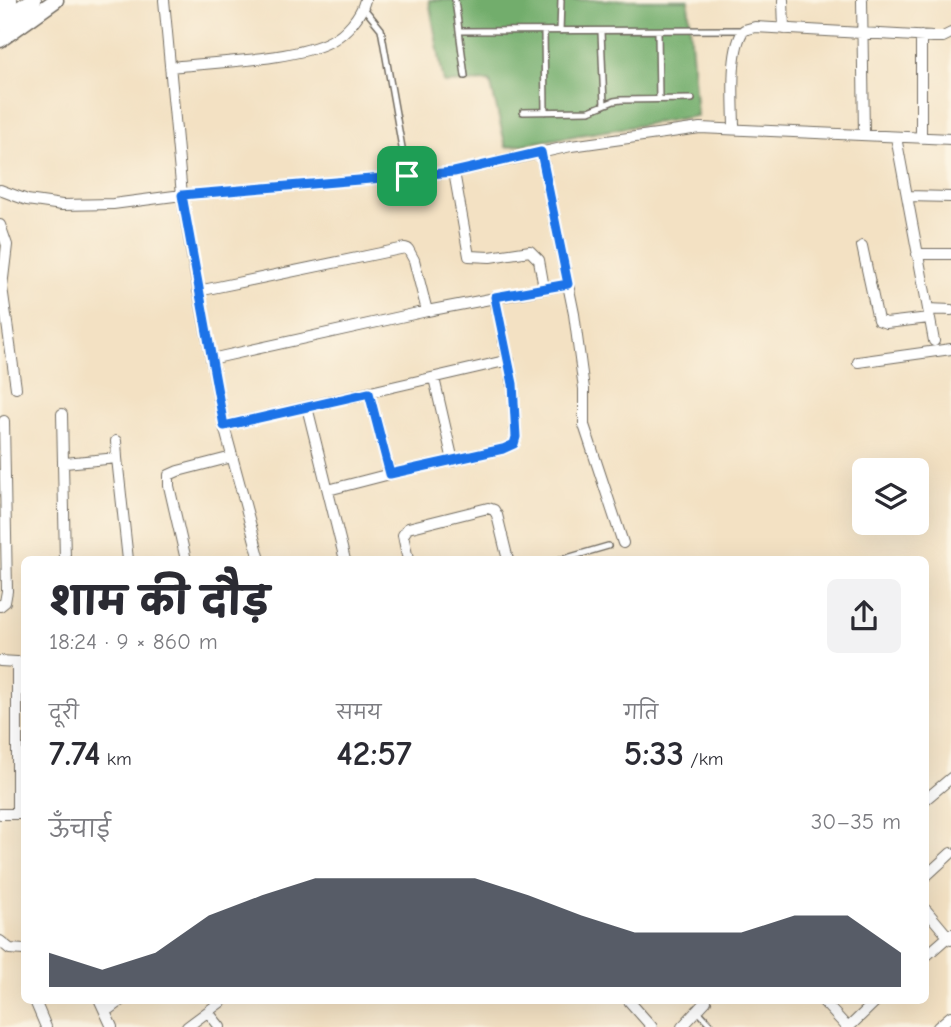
<!DOCTYPE html>
<html lang="hi">
<meta charset="utf-8">
<style>
:root{--surface:#fff;--page:#f2f2f3;--text:#2b2b33;--muted:#7c7c81;--accent:#111827}
body{margin:0;font-family:"Comic Neue","Playpen Sans Deva",sans-serif;background:var(--page);color:var(--text);height:100vh;display:flex;flex-direction:column;font-size:26px;white-space:nowrap}
*{box-sizing:border-box;margin:0}
p{font-size:23px;color:var(--muted)}
.icon{flex:none;width:38px;height:38px;fill:none;stroke:currentColor;stroke-width:2;stroke-linecap:round;stroke-linejoin:round}
.map{position:relative;flex:1;overflow:hidden}
.details{position:absolute;left:21px;top:556px;width:908px;height:448px;display:flex;flex-direction:column;background:var(--surface);border-radius:10px;box-shadow:0 7px 28px #0002}
.details>*{flex:none}
.buttons{position:absolute;left:852px;top:458px;display:grid;gap:14px}
.buttons a{display:grid;place-items:center;width:77px;height:77px;border-radius:10px;background:var(--surface);box-shadow:0 7px 28px #0002;font-size:35px}
.pin{position:absolute;display:grid;place-items:center;width:60px;height:60px;color:#fff;margin:-30px;border-radius:14px;box-shadow:0 4px 10px #0006}
.round{display:grid;place-items:center;flex:none;width:74px;height:74px;border-radius:10px;background:var(--page)}
.summary{display:flex;align-items:center;justify-content:space-between;height:119px;padding:0 28px}
h1{font-size:38px;font-weight:800;line-height:52px}
.stats{display:grid;grid-template-columns:repeat(3,1fr);gap:10px;height:119px;padding:7px 28px}
.stats div{display:grid;align-content:center}
.stats b{font-size:35px;font-weight:800}
.stats small{font-size:19px;font-weight:400}
.stats p{font-size:19px}
.chart{height:196px;padding:14px 28px}
.chart p{display:flex;justify-content:space-between}
.chart svg{width:100%;height:126px;margin-top:7px;fill:var(--accent);opacity:.7}
.map>svg:first-child{display:block}
</style>
<div class="map">
<svg width="951" height="1027" viewBox="0 0 951 1027">
<rect width="100%" height="100%" fill="#fcf5e5"/>
<filter id="ink" filterUnits="userSpaceOnUse"><feTurbulence type="fractalNoise" baseFrequency=".0143" numOctaves="2"/><feDisplacementMap in="SourceGraphic" scale="14" xChannelSelector="R" yChannelSelector="G"/><feConvolveMatrix kernelMatrix="1 2 1 2 8 2 1 2 1" color-interpolation-filters="sRGB"/></filter>
<filter id="wash" filterUnits="userSpaceOnUse"><feTurbulence type="fractalNoise" baseFrequency=".00686" numOctaves="4" result="noise"/><feDisplacementMap in="SourceGraphic" scale="28" xChannelSelector="R" yChannelSelector="G"/><feGaussianBlur stdDeviation="1.57" result="paint"/><feColorMatrix in="noise" values="0 0 0 0 0 0 0 0 0 0 0 0 0 0 0 0 0 1.4 0 .05"/><feComposite in="paint" operator="in"/></filter>
<g filter="url(#wash)">
<rect width="100%" height="100%" fill="#f3e1c3"/>
<path fill="#72ad6c" stroke="#4e6c4c" stroke-width="2" d="M429 0H688L697 116 506 147 490 81 444 83Z"/>
</g>
<g filter="url(#ink)">
<g fill="none" stroke-linecap="round" stroke-linejoin="round">
<defs>
<path id="lane" d="M455 0 465 76
M363 7 381 29 407 176
M459 31 743 30
M544 31 545 112
M560 31 561 0
M601 32 604 105
M658 32 659 99
M523 112 589 111 614 101 621 100 692 99
M560 560 608 546
M697 1010 713 1027"/>
<path id="street" d="M164 0 182 195 193 261 224 426 260 560
M783 0 784 29
M862 0 864 135
M921 36V138
M171 67C213 62 296 60 331 41 346 33 361 16 365 0
M734 129C734 105 729 49 744 30L755 27 933 37H943L951 33
M896 137 934 341
M541 152 574 314 584 389V425L623 543
M454 172 469 256 490 257 530 251 539 260 544 288
M0 190 27 200 62 205 113 204 182 195 454 172 571 146 700 128 951 139
M907 196 951 197
M0 225 7 245 2 287 16 388
M862 246 878 320 886 323 929 318
M917 254H951
M198 291 405 248 408 249 414 260 427 311
M928 309 951 310
M211 359 427 311 568 284
M858 362 951 349
M434 378 453 461
M369 393 390 474
M307 407 345 560
M62 414 65 560
M224 426 509 360
M116 441 117 458
M65 463 117 458 128 560
M328 490 390 474 503 449 514 444 516 437 513 384 495 297
M186 560 169 486V475L178 471 232 457
M408 560 403 535 408 528 488 508 494 510 497 515 508 560
M0 606 5 602 7 591 4 421
M0 661 17 662
M926 799 951 778
M0 814H24
M17 814V662H24
M926 876 951 853
M926 910 951 940
M0 941 10 949 24 950
M926 956 951 934
M35 1001 46 1027
M100 1001 112 1027
M629 1001 652 1027
M823 1001 847 1027
M105 1012 120 1001
M208 1012 220 1027
M187 1027 222 1001
M682 1027 706 1001
M849 1027 876 1001
M938 1027 951 1016"/>
<path id="secondary" d="M0 40 56 0"/>
<path id="primary" d="M0 6 9 0
M0 23 33 0"/>
</defs>
<use href="#lane" stroke="#716b60" stroke-width="8"/>
<use href="#street" stroke="#716b60" stroke-width="12"/>
<use href="#secondary" stroke="#716b60" stroke-width="17"/>
<use href="#primary" stroke="#716b60" stroke-width="18"/>
<use href="#lane" stroke="#fff" stroke-width="5"/>
<use href="#street" stroke="#fff" stroke-width="10"/>
<use href="#secondary" stroke="#fff" stroke-width="14"/>
<use href="#primary" stroke="#fff" stroke-width="16"/>
</g>
</g>
<g fill="none" stroke-linecap="round" stroke-linejoin="round" filter="url(#ink)">
<defs>
<path id="route" d="M541 152 568 284 495 297 513 384 516 437 514 444 503 449 390 474 369 393 224 426 182 195 454 172Z"/>
</defs>
<use href="#route" stroke="#fff" stroke-width="14"/>
<use href="#route" stroke="#1a73e8" stroke-width="9"/>
</g>
</svg>
<div class="buttons">
<a><svg class="icon" aria-label="layers" viewBox="0 0 24 24"><path d="M12 4l9 5-9 5-9-5zM3 14l9 5 9-5"/></svg></a>
</div>
<div class="pin" style="left:407px;top:176px;background:#1e9e55"><svg class="icon" aria-label="arrive" viewBox="0 0 24 24"><path d="M6 21V4h12l-3 4 3 4H6"/></svg></div>
<section class="details">
<div class="summary"><div><h1>शाम की दौड़</h1><p>18:24 · 9 × 860 m</p></div><a class="round"><svg class="icon" aria-label="share" viewBox="0 0 24 24"><path d="M12 15V3M7 8l5-5 5 5M5 13v7h14v-7"/></svg></a></div>
<div class="stats">
<div><p>दूरी</p><b>7.74<small> km</small></b></div>
<div><p>समय</p><b>42:57</b></div>
<div><p>गति</p><b>5:33<small> /km</small></b></div>
</div>
<div class="chart"><p><span>ऊँचाई</span>30–35 m</p>
<svg viewBox="0 0 160 44" preserveAspectRatio="none"><path d="M0 44V32L10 38L20 32L30 19L40 12L50 6L60 6L70 6L80 6L90 12L100 19L110 25L120 25L130 25L140 19L150 19L160 32V44z"/></svg>
</div>
</section>
</div>
